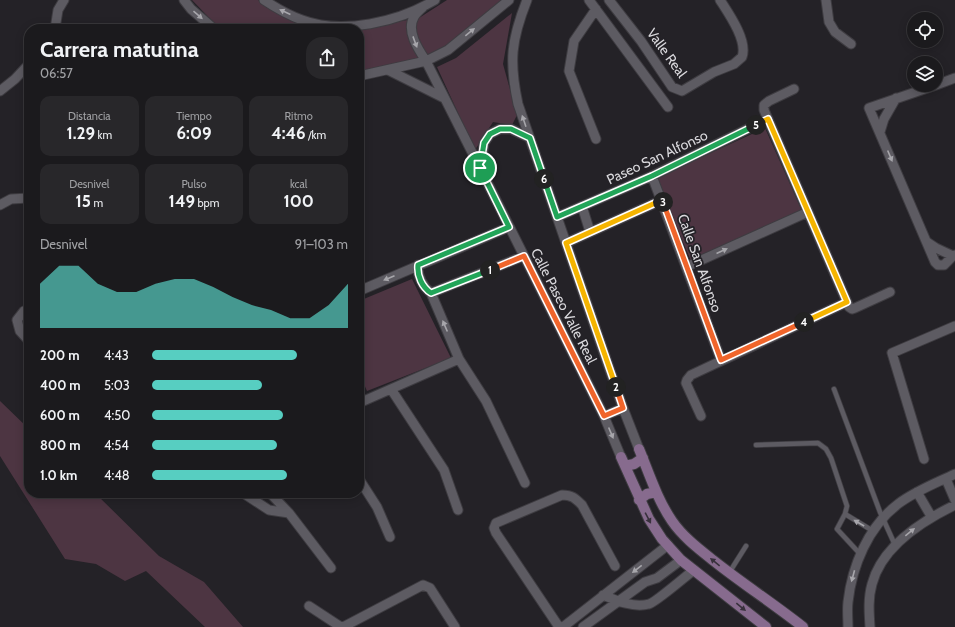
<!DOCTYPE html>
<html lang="es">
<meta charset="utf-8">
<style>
:root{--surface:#1b1a1d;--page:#28272a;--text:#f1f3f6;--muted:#a0a1a4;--line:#39383b;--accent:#57cec1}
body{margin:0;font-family:Cabin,sans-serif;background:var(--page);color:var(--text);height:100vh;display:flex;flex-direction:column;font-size:15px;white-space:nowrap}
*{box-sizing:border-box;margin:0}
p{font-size:13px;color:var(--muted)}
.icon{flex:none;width:22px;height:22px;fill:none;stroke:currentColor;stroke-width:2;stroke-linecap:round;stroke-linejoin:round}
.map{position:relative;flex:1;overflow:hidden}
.panel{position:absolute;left:24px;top:24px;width:340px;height:474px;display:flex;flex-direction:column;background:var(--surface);border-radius:16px;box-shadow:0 2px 10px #0003,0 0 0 1px var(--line)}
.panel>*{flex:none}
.tools{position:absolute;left:907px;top:12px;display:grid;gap:8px}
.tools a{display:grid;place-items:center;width:36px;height:36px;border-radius:50%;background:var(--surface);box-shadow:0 2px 10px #0003,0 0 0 1px var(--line);font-size:20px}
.pin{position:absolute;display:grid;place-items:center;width:34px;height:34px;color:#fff;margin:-17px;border:2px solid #fff;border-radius:50%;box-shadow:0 1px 4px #0007}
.km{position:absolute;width:20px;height:20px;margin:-10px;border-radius:50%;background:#222;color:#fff;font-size:11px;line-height:20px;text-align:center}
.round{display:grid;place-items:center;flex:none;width:42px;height:42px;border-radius:16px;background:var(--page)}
.headline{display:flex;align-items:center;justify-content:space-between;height:68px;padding:0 16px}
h1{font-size:22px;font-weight:800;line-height:30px}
.metrics{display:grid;grid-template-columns:repeat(3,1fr);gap:6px;height:68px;padding:4px 16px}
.metrics div{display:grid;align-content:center;border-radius:10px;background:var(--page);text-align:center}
.metrics b{font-size:17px;font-weight:800}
.metrics small{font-size:11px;font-weight:400}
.metrics p{font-size:11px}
.chart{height:112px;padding:8px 16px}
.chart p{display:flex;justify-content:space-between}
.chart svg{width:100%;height:72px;margin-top:4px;fill:var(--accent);opacity:.7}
ul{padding:0 16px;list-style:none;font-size:13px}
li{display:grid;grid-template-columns:64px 48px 1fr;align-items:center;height:30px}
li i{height:10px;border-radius:5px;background:var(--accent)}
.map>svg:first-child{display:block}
</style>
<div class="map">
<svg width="955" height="627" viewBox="0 0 955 627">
<rect width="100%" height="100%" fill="#242227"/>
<path fill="#4d3542" d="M192 0H258L275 12 324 28 372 26 419 18 447 0H505L443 49 417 61 359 73V29H220Z
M512 13 503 64 517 115 512 125 493 122 475 150 437 67 456 58Z
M765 128 802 211 691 261 656 178Z
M412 279 451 358 367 391 359 373V301Z
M0 401 29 429V493H95L159 556 204 582 243 627H205L146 571 125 581 96 564 65 559 0 456Z"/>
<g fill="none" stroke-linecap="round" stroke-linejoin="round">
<defs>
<path id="lane" d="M834 389 880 512 895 545
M756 445 818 443 826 449 831 458 847 506 845 514 837 529 861 555
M845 514 873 531
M729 573 746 546"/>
<path id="street" d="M184 0 191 9 214 29
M264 0C276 8 288 15 302 20 342 35 399 22 435 0
M527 0C511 40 509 62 518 104L623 408 639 449
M589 0 668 107
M609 0 641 41 672 87 682 91 714 72 734 64 742 57C748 41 729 14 720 0
M826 0 829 22 835 32 851 44
M423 7C420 10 416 13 414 17 406 31 418 49 426 61L480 168 604 416 621 457
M596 9 574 41 569 71 596 139
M55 29 58 10 64 0
M388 70 444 98
M359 76 426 61 448 50 509 0
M936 85 869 108 935 262 938 265H944L953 256
M936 85 955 78
M794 89 769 101 764 105V110L849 307 852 309 855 308 890 292
M0 91 15 79 29 64
M880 132 884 119 896 98
M481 167 484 143 490 134 500 129H511L530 138
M652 176 721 360
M0 205 11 199 29 198
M582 206 590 232
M557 217 652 176 768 119
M927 242 936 248 953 256 955 255
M566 243 662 200
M418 265C417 276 423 287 431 293L459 359 486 401 525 483
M686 267 808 212
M359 291 509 227
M431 293 524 256
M29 309 24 311 17 320 20 331 29 341
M391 389 444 470 458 510
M359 403 459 359
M604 416 623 408
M701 416 686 383 687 380 691 375 847 302
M924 459 892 353 955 326
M359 479 377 507 390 537
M946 479 955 500
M917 492 931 516
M243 493 269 510 289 513
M270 493 289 513 331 568
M603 595C617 601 634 608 649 604 655 603 687 575 694 570
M309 606 341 627
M343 627 423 585 430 588 455 627
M559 627 496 533 494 528 496 523 562 495C572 495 575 498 582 505L615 566
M563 627 668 545
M583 627 645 582 657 578 681 560
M848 627C848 619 847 610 848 602 852 566 868 527 898 504 915 491 936 483 955 474
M870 627C869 612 868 598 872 584 882 546 922 521 955 505"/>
<path id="secondary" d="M639 449C649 473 657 499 672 521 683 537 699 549 714 561 743 584 774 604 803 627
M621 457 649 519 662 539 681 560 766 627
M625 466 634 464 643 458
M639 500 647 494 656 492"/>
</defs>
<use href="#lane" stroke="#3e3c41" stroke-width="6"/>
<use href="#street" stroke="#3e3c41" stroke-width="11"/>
<use href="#secondary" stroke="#3e3c41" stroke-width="12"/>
<use href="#lane" stroke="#5d5b62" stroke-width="4.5"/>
<use href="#street" stroke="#5d5b62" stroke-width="9"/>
<use href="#secondary" stroke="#876b8e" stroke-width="10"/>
</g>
<defs><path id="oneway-solid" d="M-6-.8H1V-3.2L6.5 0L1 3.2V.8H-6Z"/></defs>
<g fill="#a7a6ab">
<use href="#oneway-solid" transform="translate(285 12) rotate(-155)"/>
<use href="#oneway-solid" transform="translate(198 15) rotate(41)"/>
<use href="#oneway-solid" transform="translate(470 32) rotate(-39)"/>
<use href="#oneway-solid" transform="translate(415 42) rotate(70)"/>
<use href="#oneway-solid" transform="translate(524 121) rotate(-109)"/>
<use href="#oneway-solid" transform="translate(890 156) rotate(67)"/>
<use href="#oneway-solid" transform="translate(722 251) rotate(-24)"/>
<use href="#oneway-solid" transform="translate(389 278) rotate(157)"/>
<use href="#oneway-solid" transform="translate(445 326) rotate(-113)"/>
<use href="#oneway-solid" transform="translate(611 433) rotate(67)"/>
<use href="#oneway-solid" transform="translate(859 523) rotate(-150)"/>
<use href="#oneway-solid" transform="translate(910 532) rotate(-39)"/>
<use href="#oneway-solid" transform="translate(637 569) rotate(142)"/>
<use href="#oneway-solid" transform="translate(853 576) rotate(105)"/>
</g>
<g fill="#38313c">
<use href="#oneway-solid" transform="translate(648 518) rotate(62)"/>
<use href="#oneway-solid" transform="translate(715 562) rotate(-141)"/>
<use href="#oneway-solid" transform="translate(741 607) rotate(39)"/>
</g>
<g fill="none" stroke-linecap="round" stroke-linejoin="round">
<defs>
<path id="split-1" d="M480 168 509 227 418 265C417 276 422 287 431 293L490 270"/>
<path id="split-2" d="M490 270 524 256 604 416 623 408 616 387"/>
<path id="split-3" d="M616 387 566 243 662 200 663 202"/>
<path id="split-4" d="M663 202 721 360 804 322"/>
<path id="split-5" d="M756 125 768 119 847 302 804 322"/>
<path id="split-6" d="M544 179 557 217 652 176 756 125"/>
<path id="split-7" d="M480 168 484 143 490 134 500 129H511L530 138 544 179"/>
</defs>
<use href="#split-1" stroke="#fff" stroke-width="8"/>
<use href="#split-2" stroke="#fff" stroke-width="8"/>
<use href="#split-3" stroke="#fff" stroke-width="8"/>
<use href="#split-4" stroke="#fff" stroke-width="8"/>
<use href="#split-5" stroke="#fff" stroke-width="8"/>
<use href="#split-6" stroke="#fff" stroke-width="8"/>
<use href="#split-7" stroke="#fff" stroke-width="8"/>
<use href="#split-1" stroke="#22a559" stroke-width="5"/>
<use href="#split-2" stroke="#f0652b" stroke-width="5"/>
<use href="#split-3" stroke="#f5b400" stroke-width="5"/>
<use href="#split-4" stroke="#f0652b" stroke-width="5"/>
<use href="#split-5" stroke="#f5b400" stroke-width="5"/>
<use href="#split-6" stroke="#22a559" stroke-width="5"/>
<use href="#split-7" stroke="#22a559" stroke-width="5"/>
</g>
<g text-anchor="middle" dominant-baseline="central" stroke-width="3.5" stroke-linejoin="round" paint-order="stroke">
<g font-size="14" fill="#d9d8dc" stroke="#242227">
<text transform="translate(667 53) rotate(54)">Valle Real</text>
<text transform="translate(657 157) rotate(-25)">Paseo San Alfonso</text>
<text transform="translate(700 263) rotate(70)">Calle San Alfonso</text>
<text transform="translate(564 306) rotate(63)">Calle Paseo Valle Real</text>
</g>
</g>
</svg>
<div class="tools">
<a><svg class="icon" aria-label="locate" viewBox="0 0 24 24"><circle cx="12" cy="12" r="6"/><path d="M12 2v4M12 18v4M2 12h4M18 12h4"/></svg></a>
<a><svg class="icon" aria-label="layers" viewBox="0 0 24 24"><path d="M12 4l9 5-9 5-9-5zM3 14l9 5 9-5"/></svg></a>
</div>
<div class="pin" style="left:480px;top:168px;background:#1e9e55"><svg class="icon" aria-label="arrive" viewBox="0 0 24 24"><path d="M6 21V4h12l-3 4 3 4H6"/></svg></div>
<b class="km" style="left:490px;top:270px">1</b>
<b class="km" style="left:616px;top:387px">2</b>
<b class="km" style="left:663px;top:202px">3</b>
<b class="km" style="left:804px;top:322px">4</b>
<b class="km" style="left:756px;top:125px">5</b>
<b class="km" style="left:544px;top:179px">6</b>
<section class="panel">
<div class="headline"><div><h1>Carrera matutina</h1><p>06:57</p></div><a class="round"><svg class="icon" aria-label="share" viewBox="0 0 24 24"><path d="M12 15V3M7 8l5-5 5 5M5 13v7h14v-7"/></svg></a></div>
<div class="metrics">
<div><p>Distancia</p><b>1.29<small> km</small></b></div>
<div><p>Tiempo</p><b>6:09</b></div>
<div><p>Ritmo</p><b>4:46<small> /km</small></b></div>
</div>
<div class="metrics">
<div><p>Desnivel</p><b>15<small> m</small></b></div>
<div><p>Pulso</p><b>149<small> bpm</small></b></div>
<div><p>kcal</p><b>100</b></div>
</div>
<div class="chart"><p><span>Desnivel</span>91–103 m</p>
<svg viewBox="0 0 160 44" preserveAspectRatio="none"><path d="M0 44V17L10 6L20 6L30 17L40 22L50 22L60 17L70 14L80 14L90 19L100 25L110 30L120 33L130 38L140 38L150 30L160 17V44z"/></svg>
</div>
<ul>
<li><b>200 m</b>4:43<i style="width:74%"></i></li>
<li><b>400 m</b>5:03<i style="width:56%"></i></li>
<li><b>600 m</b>4:50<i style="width:67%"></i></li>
<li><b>800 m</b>4:54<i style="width:64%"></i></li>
<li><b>1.0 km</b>4:48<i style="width:69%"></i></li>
</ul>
</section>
</div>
